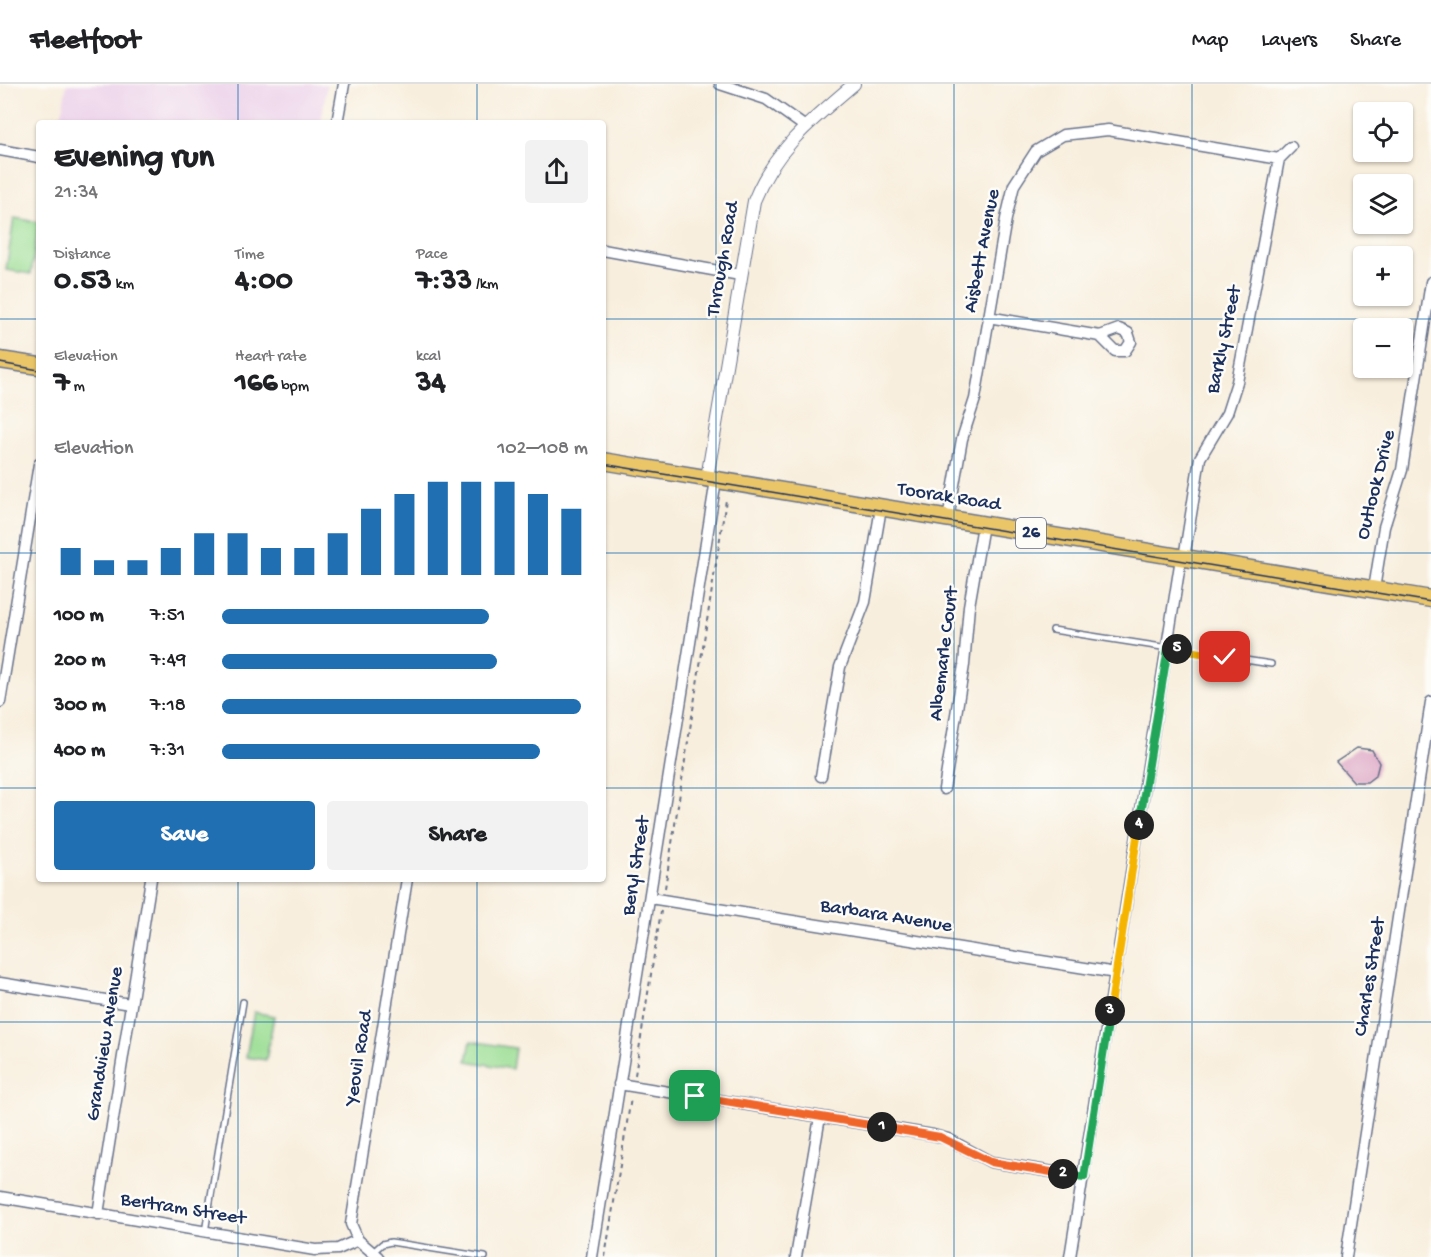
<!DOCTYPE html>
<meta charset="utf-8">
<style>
:root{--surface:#fff;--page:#f2f2f2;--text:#202124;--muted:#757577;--line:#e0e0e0;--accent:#1f6fb2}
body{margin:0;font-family:"Gochi Hand",sans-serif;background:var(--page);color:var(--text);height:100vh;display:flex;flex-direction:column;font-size:22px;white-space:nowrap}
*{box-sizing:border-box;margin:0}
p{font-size:20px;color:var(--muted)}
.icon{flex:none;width:33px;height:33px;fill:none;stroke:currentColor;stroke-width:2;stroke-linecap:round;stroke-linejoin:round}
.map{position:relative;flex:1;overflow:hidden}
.details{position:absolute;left:36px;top:36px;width:570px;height:762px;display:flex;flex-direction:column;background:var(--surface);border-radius:6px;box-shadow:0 2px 4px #0004}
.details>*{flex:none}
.controls{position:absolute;left:1353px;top:18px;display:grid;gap:12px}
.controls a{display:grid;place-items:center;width:60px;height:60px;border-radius:6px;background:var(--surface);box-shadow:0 2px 4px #0004;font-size:30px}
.pin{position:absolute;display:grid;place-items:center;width:51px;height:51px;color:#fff;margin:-26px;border-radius:12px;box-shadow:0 3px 9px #0006}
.km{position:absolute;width:30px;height:30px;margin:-15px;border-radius:50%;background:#222;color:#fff;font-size:16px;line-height:30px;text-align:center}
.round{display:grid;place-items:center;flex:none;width:63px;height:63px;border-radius:6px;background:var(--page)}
.headline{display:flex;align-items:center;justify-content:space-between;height:102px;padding:0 18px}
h1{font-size:33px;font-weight:700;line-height:45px}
.stats{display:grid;grid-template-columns:repeat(3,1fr);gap:9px;height:102px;padding:6px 18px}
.stats div{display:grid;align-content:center}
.stats b{font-size:30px;font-weight:700}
.stats small{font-size:16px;font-weight:400}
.stats p{font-size:16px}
.chart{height:168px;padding:12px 18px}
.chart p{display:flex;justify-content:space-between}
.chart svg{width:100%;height:108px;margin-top:6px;stroke:var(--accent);stroke-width:6}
.action{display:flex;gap:12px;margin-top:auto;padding:12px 18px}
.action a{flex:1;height:69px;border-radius:6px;background:var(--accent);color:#fff;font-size:24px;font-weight:700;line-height:69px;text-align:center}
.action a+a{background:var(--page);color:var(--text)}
ul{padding:0 18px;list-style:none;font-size:20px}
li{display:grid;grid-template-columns:96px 72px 1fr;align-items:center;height:45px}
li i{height:15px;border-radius:8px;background:var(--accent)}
header{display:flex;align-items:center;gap:36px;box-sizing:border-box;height:84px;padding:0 30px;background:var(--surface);border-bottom:2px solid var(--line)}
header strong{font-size:28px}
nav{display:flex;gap:33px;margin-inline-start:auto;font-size:21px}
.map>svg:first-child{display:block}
</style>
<header>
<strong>Fleetfoot</strong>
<nav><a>Map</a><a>Layers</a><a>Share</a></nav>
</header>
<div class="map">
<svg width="1431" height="1173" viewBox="0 0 1431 1173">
<rect width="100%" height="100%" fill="#fdfcf7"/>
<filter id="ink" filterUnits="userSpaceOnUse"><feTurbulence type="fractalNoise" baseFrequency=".0167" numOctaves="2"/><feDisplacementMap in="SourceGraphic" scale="12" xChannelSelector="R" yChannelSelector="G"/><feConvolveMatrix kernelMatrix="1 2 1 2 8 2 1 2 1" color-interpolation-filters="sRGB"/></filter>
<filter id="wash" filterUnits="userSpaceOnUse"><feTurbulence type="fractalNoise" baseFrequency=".008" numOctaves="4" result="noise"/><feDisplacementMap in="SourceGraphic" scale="24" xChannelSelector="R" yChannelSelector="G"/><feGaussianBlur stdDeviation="1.35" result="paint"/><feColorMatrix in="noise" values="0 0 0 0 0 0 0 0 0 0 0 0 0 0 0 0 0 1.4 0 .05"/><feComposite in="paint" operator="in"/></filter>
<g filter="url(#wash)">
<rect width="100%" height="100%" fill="#f8eedd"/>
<path fill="#ecd1ea" d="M67 0H327L321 39H60Z"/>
<path fill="#9dde95" stroke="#5c867a" stroke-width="1.5" d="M14 134 39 138 31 190 6 186Z
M254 928 274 932 266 976 246 973Z
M471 957 515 964 512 985 467 977Z"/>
<g id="blocks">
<path fill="#dba1c2" d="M1357 664 1372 666 1379 679 1376 691 1367 698H1354L1336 678Z"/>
</g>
</g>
<g filter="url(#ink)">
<use href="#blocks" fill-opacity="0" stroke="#68728a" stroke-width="1.5"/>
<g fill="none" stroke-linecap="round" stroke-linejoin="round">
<defs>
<path id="service" d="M1053 546 1271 580
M205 1148 243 918
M373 1168 382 1160 391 1158 485 1173"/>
<path id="minor" d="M720 0 766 15 804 42
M337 39 344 0
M0 66 39 73
M603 166 740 191
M988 233 1100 252 1119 245 1128 249 1131 258 1125 267H1115L1100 252
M948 435 962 355 975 315 1006 135 1014 101 1036 67 1063 51 1108 46 1279 75 1291 63
M1184 474 1200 374 1227 329 1237 298 1279 75
M1374 505 1384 443 1402 386 1431 198
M0 618 39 380
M821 692 840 583 865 518 881 424
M944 705 964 581 969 522 983 441
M650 814 1116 889
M0 899 130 920
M619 1000 933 1051 948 1055 991 1078 1084 1093
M0 1113 315 1166 338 1165 358 1156
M98 1130 151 795
M378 1173 358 1156 351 1140 407 795
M592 1173 716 396
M796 1173 820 1033
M1070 1173 1181 474
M1346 1173 1431 618"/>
<path id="tertiary" d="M707 394 754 117C774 66 813 35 854 0"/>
<path id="trunk" d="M0 276 39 282
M603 377 1431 515"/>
</defs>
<use href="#service" stroke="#68728a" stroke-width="8"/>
<use href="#minor" stroke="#68728a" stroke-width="13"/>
<use href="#tertiary" stroke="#68728a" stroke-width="14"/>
<use href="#trunk" stroke="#68728a" stroke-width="19"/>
<path stroke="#68728a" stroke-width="2" stroke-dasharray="4.5 4.5" stroke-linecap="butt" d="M665 804 726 416
M635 991 661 827
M605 1173 631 1014"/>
<use href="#service" stroke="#fff" stroke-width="5"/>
<use href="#minor" stroke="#fff" stroke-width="10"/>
<use href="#tertiary" stroke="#fff" stroke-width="12"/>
<use href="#trunk" stroke="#ebc669" stroke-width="16"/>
<path stroke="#1b2f5e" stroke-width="1.5" d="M0 279 39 286
M603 380 1431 518"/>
</g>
</g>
<g fill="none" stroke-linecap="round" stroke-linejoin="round" filter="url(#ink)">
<defs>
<path id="split-1" d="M695 1012 882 1043"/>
<path id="split-2" d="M882 1043 940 1053 991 1078 1063 1090"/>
<path id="split-3" d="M1063 1090 1084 1093 1110 927"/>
<path id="split-4" d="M1110 927 1139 741"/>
<path id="split-5" d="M1139 741 1168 564 1177 565"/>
<path id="split-6" d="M1177 565 1225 573"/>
</defs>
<use href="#split-1" stroke="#fff" stroke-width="12"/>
<use href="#split-2" stroke="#fff" stroke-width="12"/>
<use href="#split-3" stroke="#fff" stroke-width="12"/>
<use href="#split-4" stroke="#fff" stroke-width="12"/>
<use href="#split-5" stroke="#fff" stroke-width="12"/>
<use href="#split-6" stroke="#fff" stroke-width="12"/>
<use href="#split-1" stroke="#f0652b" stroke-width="8"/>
<use href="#split-2" stroke="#f0652b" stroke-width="8"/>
<use href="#split-3" stroke="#22a559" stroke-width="8"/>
<use href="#split-4" stroke="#f5b400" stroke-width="8"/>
<use href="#split-5" stroke="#22a559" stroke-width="8"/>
<use href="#split-6" stroke="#f5b400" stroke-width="8"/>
</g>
<path fill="none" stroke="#1f6fb2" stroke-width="1.5" stroke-opacity="0.55" d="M238 0V39M477 0V39M716 0V1173M954 0V1173M1192 0V1173M0 235H39M603 235H1431M0 469H39M603 469H1431M0 704H39M603 704H1431M238 795V1173M477 795V1173M0 938H1431"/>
<g text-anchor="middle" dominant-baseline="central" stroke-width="5" stroke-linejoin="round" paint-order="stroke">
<rect fill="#fdfcf7" stroke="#5f6c8c" stroke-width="1.5" x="1016" y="434" width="30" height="30" rx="4.5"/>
<g font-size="18" font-weight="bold" fill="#1b2f5e">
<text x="1031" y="449">26</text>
</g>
<g font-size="20" fill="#1b2f5e" stroke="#fdfcf7">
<text transform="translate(983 167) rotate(-79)">Aisbett Avenue</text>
<text transform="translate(724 175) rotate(-80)">Through Road</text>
<text transform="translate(1225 256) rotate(-78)">Barkly Street</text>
<text transform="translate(1377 401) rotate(-76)">Outlook Drive</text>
<text transform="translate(949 414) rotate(9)">Toorak Road</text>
<text transform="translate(945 570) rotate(-83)">Albemarle Court</text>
<text transform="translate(637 782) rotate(-81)">Beryl Street</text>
<text transform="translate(886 833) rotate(9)">Barbara Avenue</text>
<text transform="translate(1371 893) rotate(-81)">Charles Street</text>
<text transform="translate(106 960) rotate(-81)">Grandview Avenue</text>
<text transform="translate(360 974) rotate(-81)">Yeovil Road</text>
<text transform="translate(183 1126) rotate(9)">Bertram Street</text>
</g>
</g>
</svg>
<div class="controls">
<a><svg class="icon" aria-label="locate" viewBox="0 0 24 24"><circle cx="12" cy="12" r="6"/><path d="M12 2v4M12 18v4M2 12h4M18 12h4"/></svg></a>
<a><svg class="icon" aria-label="layers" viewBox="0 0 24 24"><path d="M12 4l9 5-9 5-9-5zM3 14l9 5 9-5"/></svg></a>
<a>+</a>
<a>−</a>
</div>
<div class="pin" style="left:695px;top:1012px;background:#1e9e55"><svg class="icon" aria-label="arrive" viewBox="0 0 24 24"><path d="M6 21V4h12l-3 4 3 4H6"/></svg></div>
<div class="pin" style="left:1225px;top:573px;background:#d93025"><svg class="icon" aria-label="check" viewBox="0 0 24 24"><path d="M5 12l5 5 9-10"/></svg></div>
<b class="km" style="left:882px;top:1043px">1</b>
<b class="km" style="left:1063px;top:1090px">2</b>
<b class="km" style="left:1110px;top:927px">3</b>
<b class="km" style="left:1139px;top:741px">4</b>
<b class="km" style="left:1177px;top:565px">5</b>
<section class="details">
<div class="headline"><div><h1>Evening run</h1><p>21:34</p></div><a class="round"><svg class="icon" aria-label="share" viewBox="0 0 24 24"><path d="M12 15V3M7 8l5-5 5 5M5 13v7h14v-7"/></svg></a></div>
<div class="stats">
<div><p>Distance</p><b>0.53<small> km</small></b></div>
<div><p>Time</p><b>4:00</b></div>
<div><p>Pace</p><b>7:33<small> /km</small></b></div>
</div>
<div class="stats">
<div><p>Elevation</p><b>7<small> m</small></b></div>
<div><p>Heart rate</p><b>166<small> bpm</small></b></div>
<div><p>kcal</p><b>34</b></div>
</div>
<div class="chart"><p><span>Elevation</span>102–108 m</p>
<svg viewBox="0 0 160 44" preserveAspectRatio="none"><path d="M5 44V33M15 44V38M25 44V38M35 44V33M45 44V27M55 44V27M65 44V33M75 44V33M85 44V27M95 44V17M105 44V11M115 44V6M125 44V6M135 44V6M145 44V11M155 44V17"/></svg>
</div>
<ul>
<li><b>100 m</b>7:51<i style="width:73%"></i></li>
<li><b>200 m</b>7:49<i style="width:75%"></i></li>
<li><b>300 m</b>7:18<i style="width:98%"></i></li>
<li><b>400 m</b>7:31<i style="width:87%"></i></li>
</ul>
<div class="action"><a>Save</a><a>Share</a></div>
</section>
</div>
